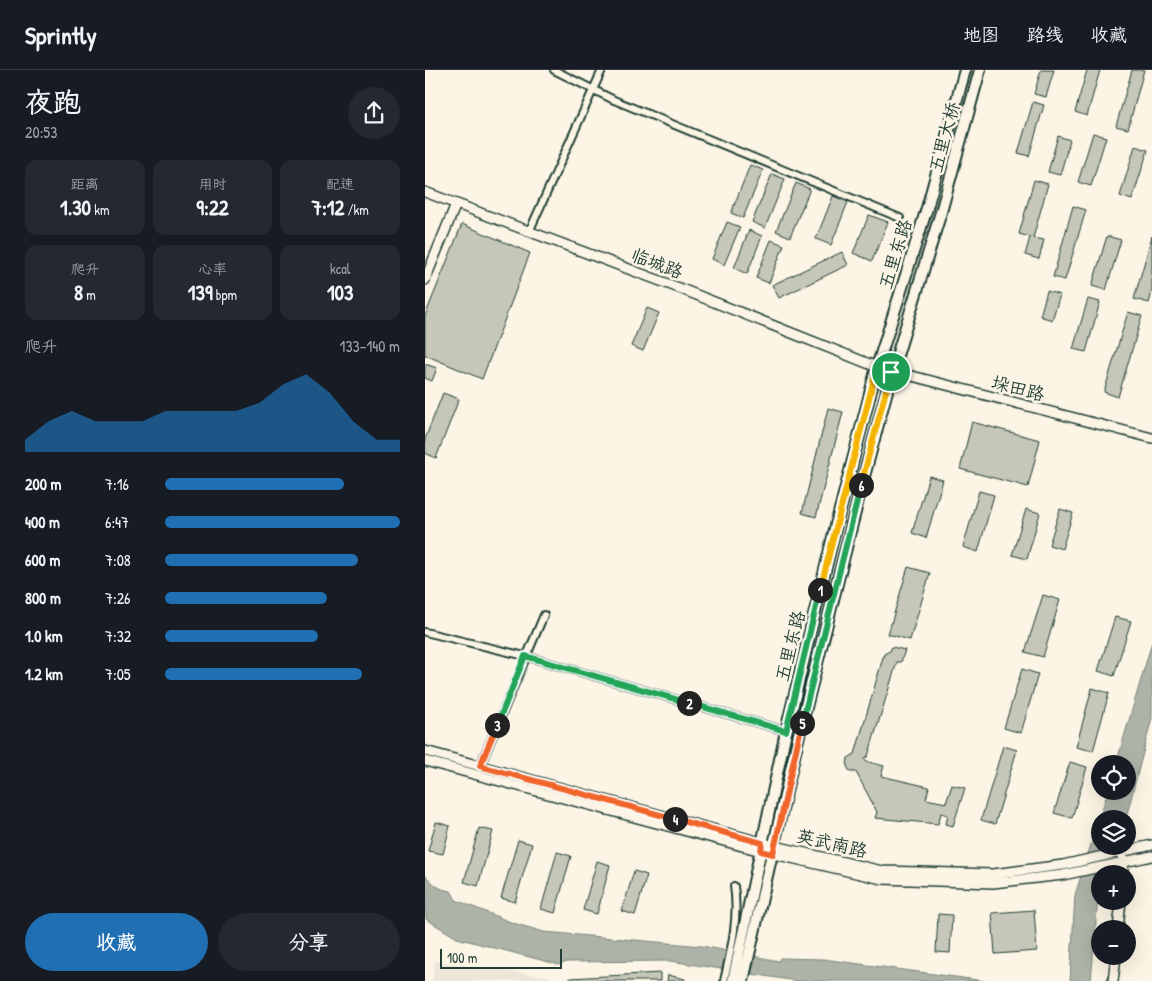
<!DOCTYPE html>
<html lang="zh">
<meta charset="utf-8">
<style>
:root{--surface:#171b24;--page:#242831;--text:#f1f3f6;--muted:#9ea1a6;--line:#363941;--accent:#1f6fb2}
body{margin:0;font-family:"Patrick Hand","LXGW WenKai TC",sans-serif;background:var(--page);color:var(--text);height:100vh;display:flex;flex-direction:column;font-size:19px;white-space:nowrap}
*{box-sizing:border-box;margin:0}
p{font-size:16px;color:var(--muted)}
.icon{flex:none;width:28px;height:28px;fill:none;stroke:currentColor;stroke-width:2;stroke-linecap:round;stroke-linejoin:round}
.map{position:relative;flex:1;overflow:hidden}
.drawer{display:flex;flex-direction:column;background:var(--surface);width:425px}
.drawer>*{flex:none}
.buttons{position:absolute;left:666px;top:685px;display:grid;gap:10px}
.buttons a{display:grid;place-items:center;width:45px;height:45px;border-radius:50%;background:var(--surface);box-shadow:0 5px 20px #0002;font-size:25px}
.scale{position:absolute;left:15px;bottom:12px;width:122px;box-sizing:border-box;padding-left:5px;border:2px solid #1f3d34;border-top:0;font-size:14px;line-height:18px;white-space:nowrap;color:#1f3d34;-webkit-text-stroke:4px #fcf5e5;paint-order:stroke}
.pin{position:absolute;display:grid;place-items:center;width:42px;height:42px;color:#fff;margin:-21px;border:2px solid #fff;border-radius:50%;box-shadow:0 1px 5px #0007}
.km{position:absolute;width:25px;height:25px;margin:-12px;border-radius:50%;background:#222;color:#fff;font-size:14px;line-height:25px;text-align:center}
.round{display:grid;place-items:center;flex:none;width:52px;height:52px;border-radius:26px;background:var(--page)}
.head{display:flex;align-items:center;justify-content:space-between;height:85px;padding:0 25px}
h1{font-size:28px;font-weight:700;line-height:38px}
.figures{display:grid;grid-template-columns:repeat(3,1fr);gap:8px;height:85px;padding:5px 25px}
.figures div{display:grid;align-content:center;border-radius:12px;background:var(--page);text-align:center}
.figures b{font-size:21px;font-weight:700}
.figures small{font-size:14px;font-weight:400}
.figures p{font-size:14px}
.chart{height:140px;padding:10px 25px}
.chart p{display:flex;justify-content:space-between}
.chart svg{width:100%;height:90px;margin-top:5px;fill:var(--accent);opacity:.7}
.button{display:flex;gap:10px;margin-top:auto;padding:10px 25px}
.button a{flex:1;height:58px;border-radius:30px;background:var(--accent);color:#fff;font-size:20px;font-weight:700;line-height:58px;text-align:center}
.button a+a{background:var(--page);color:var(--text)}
ul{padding:0 25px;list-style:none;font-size:16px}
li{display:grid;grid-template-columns:80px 60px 1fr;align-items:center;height:38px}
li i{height:12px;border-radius:6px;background:var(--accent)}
header{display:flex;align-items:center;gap:30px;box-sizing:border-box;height:70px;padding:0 25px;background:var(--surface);border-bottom:1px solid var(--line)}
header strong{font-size:24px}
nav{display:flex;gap:28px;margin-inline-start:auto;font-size:18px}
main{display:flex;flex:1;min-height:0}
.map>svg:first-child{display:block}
</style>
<header>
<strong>Sprintly</strong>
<nav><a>地图</a><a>路线</a><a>收藏</a></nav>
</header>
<main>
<section class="drawer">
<div class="head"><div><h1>夜跑</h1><p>20:53</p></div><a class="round"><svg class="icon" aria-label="share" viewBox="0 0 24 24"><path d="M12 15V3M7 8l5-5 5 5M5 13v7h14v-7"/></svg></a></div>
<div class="figures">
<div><p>距离</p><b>1.30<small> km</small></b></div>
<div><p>用时</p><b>9:22</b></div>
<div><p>配速</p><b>7:12<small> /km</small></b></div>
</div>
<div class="figures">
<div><p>爬升</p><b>8<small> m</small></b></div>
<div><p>心率</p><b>139<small> bpm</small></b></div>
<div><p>kcal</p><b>103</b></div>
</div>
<div class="chart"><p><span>爬升</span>133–140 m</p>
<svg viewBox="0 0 160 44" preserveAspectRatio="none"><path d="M0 44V38L10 29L20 24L30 29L40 29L50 29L60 24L70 24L80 24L90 24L100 20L110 11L120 6L130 15L140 29L150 38L160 38V44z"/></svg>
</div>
<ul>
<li><b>200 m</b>7:16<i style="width:76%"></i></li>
<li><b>400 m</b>6:47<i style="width:100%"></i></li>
<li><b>600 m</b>7:08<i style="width:82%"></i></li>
<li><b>800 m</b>7:26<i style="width:69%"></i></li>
<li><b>1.0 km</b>7:32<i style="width:65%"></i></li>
<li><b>1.2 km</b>7:05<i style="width:84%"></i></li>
</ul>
<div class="button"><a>收藏</a><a>分享</a></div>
</section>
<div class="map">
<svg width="727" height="911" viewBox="0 0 727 911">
<rect width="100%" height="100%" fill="#fcf5e5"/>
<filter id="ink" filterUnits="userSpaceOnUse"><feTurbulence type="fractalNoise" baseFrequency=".02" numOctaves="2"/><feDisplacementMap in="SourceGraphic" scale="10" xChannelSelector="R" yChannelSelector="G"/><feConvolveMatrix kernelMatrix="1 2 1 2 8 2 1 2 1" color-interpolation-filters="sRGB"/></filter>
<g filter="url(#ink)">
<path fill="#ece7d8" d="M10 891 127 907 126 911H7Z"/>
<path fill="#aeb3a7" stroke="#758479" d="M727 572V648L702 744 697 749H675V776H682L677 804H675L666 911H645L650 825 683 721H702V694H691Z
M0 805C9 814 12 819 26 821L31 830 88 853 119 862 277 876 354 891 355 888 398 889 560 911H371L246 891 141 892 135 895 32 868 1 849Z"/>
<path fill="#c5c7b9" stroke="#1f3d34" d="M616 0H629L621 27 609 24Z
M662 0H675L662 46 650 42Z
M707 0H719L703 59 691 56Z
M608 32 619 35 604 86 593 83Z
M668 63 681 67 666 116 653 112Z
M633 66 645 70 635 105 623 102Z
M710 76 723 80 707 130 695 126Z
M325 95 338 100 318 148 306 143Z
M347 104 360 109 340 158 327 152Z
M609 110 623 114 608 168 619 170 614 189 600 185 605 167 594 164Z
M371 113 385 119 365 167 351 161Z
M408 126 423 132 406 175 391 169Z
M648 136 661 140 640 210 628 207Z
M444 145 463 152 447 191 428 183Z
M302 152 315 157 299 195 287 189Z
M37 154 105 183 57 309 0 285V246Z
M324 160 337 166 322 204 309 198Z
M682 166 696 170 681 220 667 216Z
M727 166V221L724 233 709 229Z
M346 170 359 175 344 213 331 208Z
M417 182 423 195 354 228 347 215Z
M622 221 635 225 627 250 615 246Z
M663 229 675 232 661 282 648 279Z
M222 238 234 243 218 281 206 276Z
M703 242 717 246 693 327 679 322Z
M0 294 12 298 7 311 0 308Z
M18 323 34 329 11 388 0 383V369Z
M403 338 418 342 391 447 377 443Z
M547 352 615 370 603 417 535 399Z
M504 406 518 410 501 468 487 463Z
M554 421 569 425 553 482 538 477Z
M601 439 615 443 602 489 587 485Z
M635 439 648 443 637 479 624 475Z
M483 497 505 503 485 570 463 564Z
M618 525 635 530 618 587 600 582Z
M690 547 706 551 689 606 673 601Z
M467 577 480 580 476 592H472L443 686 439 689 444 692 459 696 456 706 504 717 501 729 521 733 527 715 540 718 528 756 521 754 523 745 516 743 513 754 450 748 452 742 431 702H425L422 696 423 688 430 684 459 584 465 581Z
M597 599 613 604 596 663 579 658Z
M667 618 684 623 668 681 651 677Z
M578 676 592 680 570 754 556 750Z
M645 692 662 697 647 748 629 743Z
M11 752 25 756 18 784 3 781Z
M54 758 68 761 53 816 39 812Z
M93 770 107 774 90 832 76 828Z
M132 782 146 786 130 843 116 839Z
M172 791 185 795 172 844 158 840Z
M209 801 222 805 210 845 197 841Z
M609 840 612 881 570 884 567 843Z
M513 844 527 845 525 883 511 882Z
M235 903V911H145V908Z
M243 905 260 909 259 911H242Z"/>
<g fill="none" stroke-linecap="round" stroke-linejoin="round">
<defs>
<path id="street" d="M129 0 189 30 475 148
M104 162 177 0
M0 562 100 586 361 661
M55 696 119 545
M299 911C306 879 314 849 309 816"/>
<path id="secondary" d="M0 122 254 218 452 297 727 368
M0 210 31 134
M0 681 350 776 457 801 568 804 638 795 727 775
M0 691 336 781 457 809 568 813 638 805 727 786
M698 787V804
M693 859 696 831
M688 911 691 886"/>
<path id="primary" d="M308 911 361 661 409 463 452 297 502 138 540 0
M318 911 374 665 438 410 467 302 516 142 555 0"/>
</defs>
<use href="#street" stroke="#1f3d34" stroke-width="10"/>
<use href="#secondary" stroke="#1f3d34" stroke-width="12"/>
<use href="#primary" stroke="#1f3d34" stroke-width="14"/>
<use href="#street" stroke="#fcf5e5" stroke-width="6"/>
<use href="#secondary" stroke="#fcf5e5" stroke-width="9"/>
<use href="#primary" stroke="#fcf5e5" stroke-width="10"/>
</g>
</g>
<g fill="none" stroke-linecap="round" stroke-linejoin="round" filter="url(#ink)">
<defs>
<path id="split-1" d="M395 520 452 297 466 302"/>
<path id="split-2" d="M264 633 361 661 395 520"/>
<path id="split-3" d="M72 655 100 586 264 633"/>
<path id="split-4" d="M72 655 55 696 250 749"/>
<path id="split-5" d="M250 749 337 773 336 781 348 784 377 653"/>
<path id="split-6" d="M377 653 436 415"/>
<path id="split-7" d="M436 415 466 302"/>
</defs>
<use href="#split-1" stroke="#fff" stroke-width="10"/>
<use href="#split-2" stroke="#fff" stroke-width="10"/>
<use href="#split-3" stroke="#fff" stroke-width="10"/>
<use href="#split-4" stroke="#fff" stroke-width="10"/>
<use href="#split-5" stroke="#fff" stroke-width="10"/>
<use href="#split-6" stroke="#fff" stroke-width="10"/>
<use href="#split-7" stroke="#fff" stroke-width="10"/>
<use href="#split-1" stroke="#f5b400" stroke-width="6"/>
<use href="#split-2" stroke="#22a559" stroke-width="6"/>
<use href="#split-3" stroke="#22a559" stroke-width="6"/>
<use href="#split-4" stroke="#f0652b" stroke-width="6"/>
<use href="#split-5" stroke="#f0652b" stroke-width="6"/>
<use href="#split-6" stroke="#22a559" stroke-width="6"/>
<use href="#split-7" stroke="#f5b400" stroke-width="6"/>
</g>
<g text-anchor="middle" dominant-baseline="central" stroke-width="5" stroke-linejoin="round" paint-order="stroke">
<g font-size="18" fill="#1f3d34" stroke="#fcf5e5">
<text transform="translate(519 67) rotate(-75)">五里大桥</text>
<text transform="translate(470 184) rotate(-73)">五里东路</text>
<text transform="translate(232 193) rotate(21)">临城路</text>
<text transform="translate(593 318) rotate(14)">垛田路</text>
<text transform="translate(365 576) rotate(-76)">五里东路</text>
<text transform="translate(407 773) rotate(13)">英武南路</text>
</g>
</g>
</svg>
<div class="buttons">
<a><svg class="icon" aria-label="locate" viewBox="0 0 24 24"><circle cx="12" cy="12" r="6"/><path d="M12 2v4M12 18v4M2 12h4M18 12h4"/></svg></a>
<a><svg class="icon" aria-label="layers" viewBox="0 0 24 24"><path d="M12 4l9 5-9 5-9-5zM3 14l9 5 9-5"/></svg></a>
<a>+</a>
<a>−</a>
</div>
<div class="scale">100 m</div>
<div class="pin" style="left:466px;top:302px;background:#1e9e55"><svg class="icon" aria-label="arrive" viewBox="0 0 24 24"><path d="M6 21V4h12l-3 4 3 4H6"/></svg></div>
<b class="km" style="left:395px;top:520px">1</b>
<b class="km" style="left:264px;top:633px">2</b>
<b class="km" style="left:72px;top:655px">3</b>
<b class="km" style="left:250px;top:749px">4</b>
<b class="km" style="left:377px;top:653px">5</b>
<b class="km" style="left:436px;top:415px">6</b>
</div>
</main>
